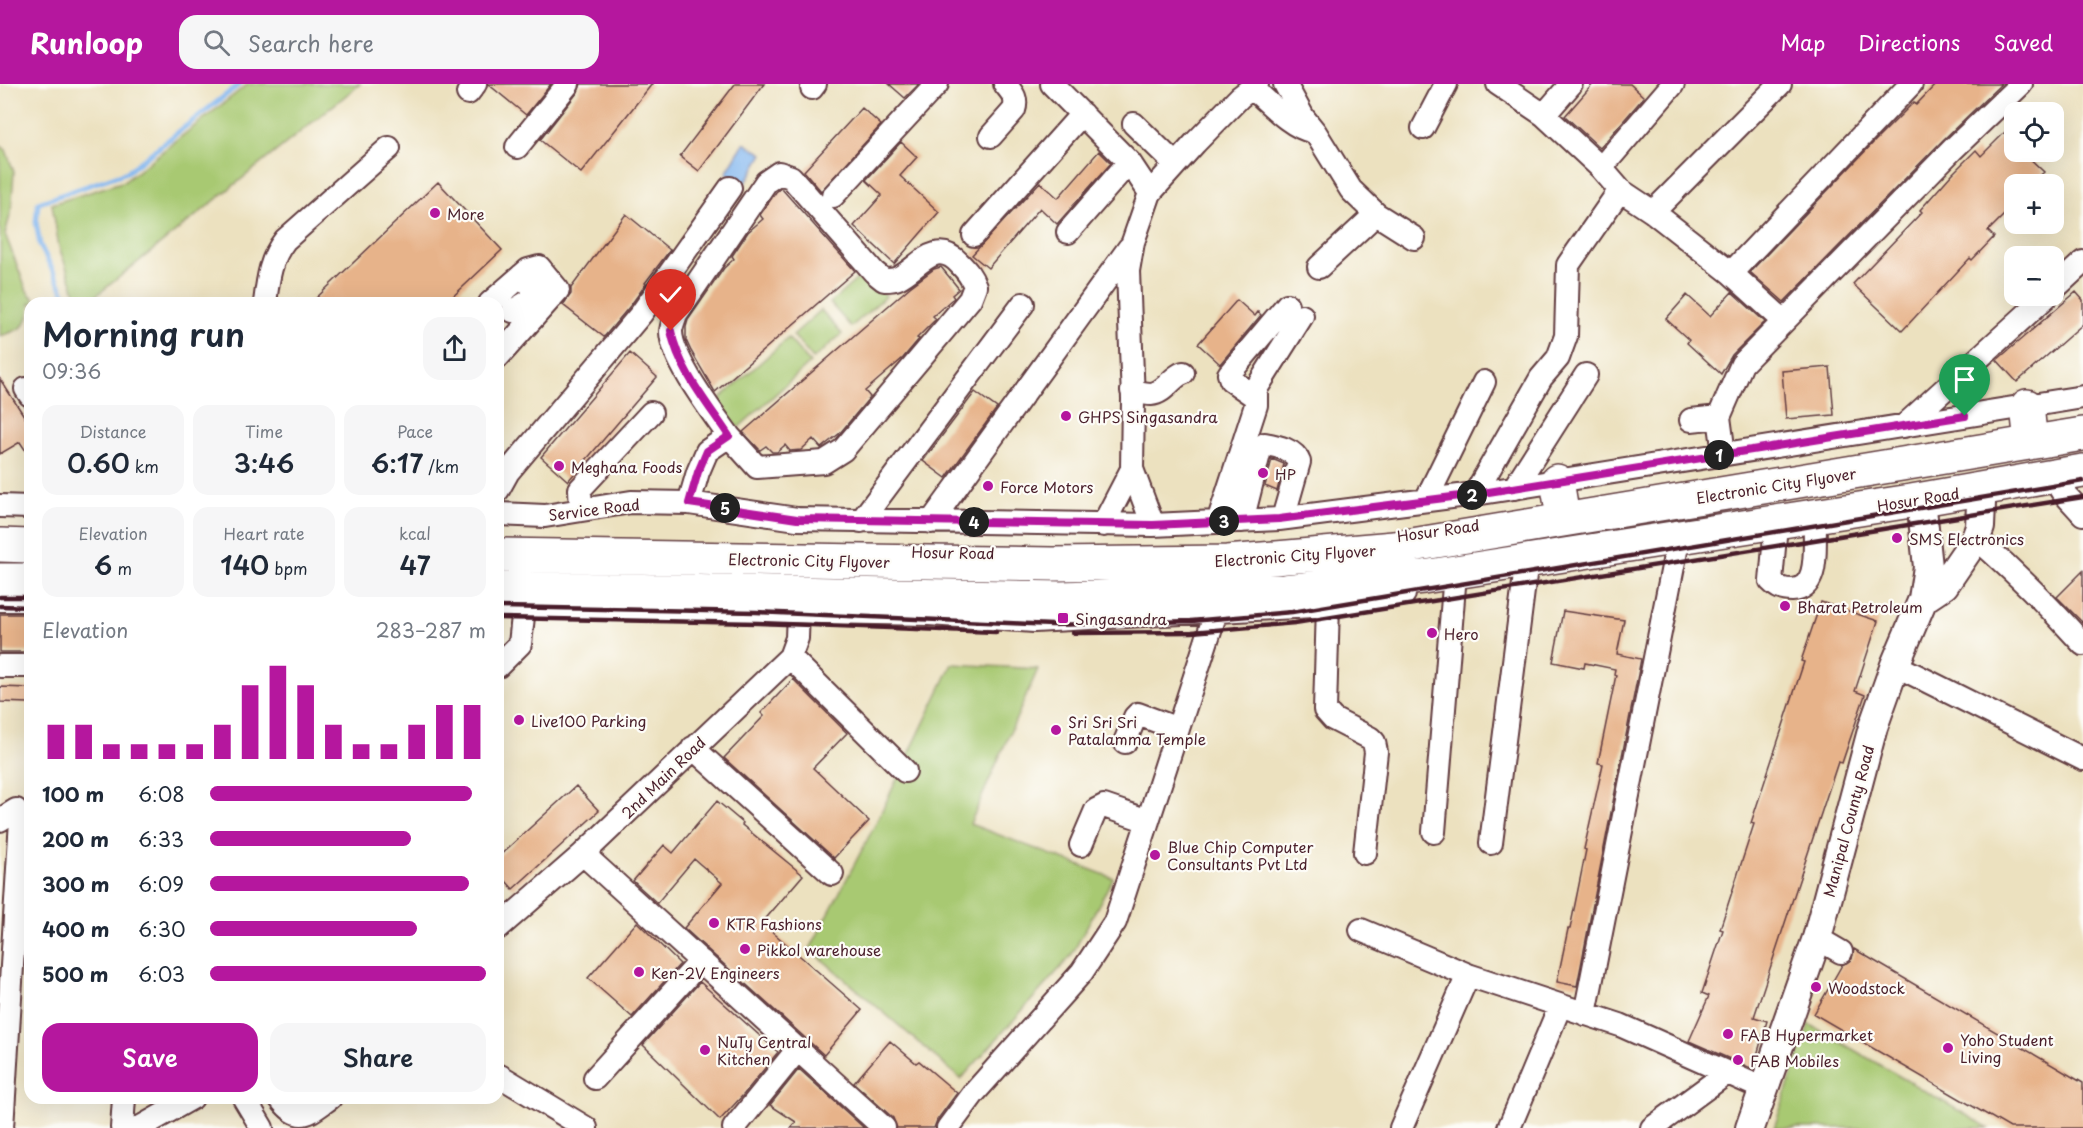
<!DOCTYPE html>
<meta charset="utf-8">
<style>
:root{--surface:#fff;--page:#f6f6f7;--text:#1f2937;--muted:#747a83;--accent:#b5179e}
body{margin:0;font-family:"Playpen Sans",sans-serif;background:var(--page);color:var(--text);height:100vh;display:flex;flex-direction:column;font-size:22px;white-space:nowrap}
*{box-sizing:border-box;margin:0}
p{font-size:20px;color:var(--muted)}
.icon{flex:none;width:33px;height:33px;fill:none;stroke:currentColor;stroke-width:2;stroke-linecap:round;stroke-linejoin:round}
.map{position:relative;flex:1;overflow:hidden}
.details{position:absolute;left:24px;top:213px;width:480px;height:807px;display:flex;flex-direction:column;background:var(--surface);border-radius:18px;box-shadow:0 6px 24px #0002}
.details>*{flex:none}
.fabs{position:absolute;left:2004px;top:18px;display:grid;gap:12px}
.fabs a{display:grid;place-items:center;width:60px;height:60px;border-radius:12px;background:var(--surface);box-shadow:0 6px 24px #0002;font-size:30px}
.pin{position:absolute;display:grid;place-items:center;width:51px;height:51px;color:#fff;margin:-62px -26px;border-radius:50% 50% 50% 0;rotate:-45deg;box-shadow:0 0 6px #0007}
.pin .icon{rotate:45deg}
.km{position:absolute;width:30px;height:30px;margin:-15px;border-radius:50%;background:#222;color:#fff;font-size:16px;line-height:30px;text-align:center}
.round{display:grid;place-items:center;flex:none;width:63px;height:63px;border-radius:18px;background:var(--page)}
.summary{display:flex;align-items:center;justify-content:space-between;height:102px;padding:0 18px}
h1{font-size:33px;font-weight:600;line-height:45px}
.figures{display:grid;grid-template-columns:repeat(3,1fr);gap:9px;height:102px;padding:6px 18px}
.figures div{display:grid;align-content:center;border-radius:15px;background:var(--page);text-align:center}
.figures b{font-size:26px;font-weight:600}
.figures small{font-size:16px;font-weight:400}
.figures p{font-size:16px}
.chart{height:168px;padding:12px 18px}
.chart p{display:flex;justify-content:space-between}
.chart svg{width:100%;height:108px;margin-top:6px;stroke:var(--accent);stroke-width:6}
.action{display:flex;gap:12px;margin-top:auto;padding:12px 18px}
.action a{flex:1;height:69px;border-radius:18px;background:var(--accent);color:#fff;font-size:24px;font-weight:600;line-height:69px;text-align:center}
.action a+a{background:var(--page);color:var(--text)}
ul{padding:0 18px;list-style:none;font-size:20px}
li{display:grid;grid-template-columns:96px 72px 1fr;align-items:center;height:45px}
li i{height:15px;border-radius:8px;background:var(--accent)}
header{display:flex;align-items:center;gap:36px;box-sizing:border-box;height:84px;padding:0 30px;background:var(--accent);color:#fff}
header strong{font-size:28px}
nav{display:flex;gap:33px;margin-inline-start:auto;font-size:21px}
.search{width:420px;height:54px;background:var(--page);display:flex;align-items:center;gap:15px;box-sizing:border-box;padding:0 21px;border-radius:18px;color:var(--muted);font-size:22px}
.map>svg:first-child{display:block}
</style>
<header>
<strong>Runloop</strong>
<div class="search"><svg class="icon" aria-label="search" viewBox="0 0 24 24"><circle cx="10" cy="10" r="6"/><path d="M15 15l6 6"/></svg>Search here</div>
<nav><a>Map</a><a>Directions</a><a>Saved</a></nav>
</header>
<div class="map">
<svg width="2083" height="1044" viewBox="0 0 2083 1044">
<rect width="100%" height="100%" fill="#fdfcf7"/>
<filter id="ink" filterUnits="userSpaceOnUse"><feTurbulence type="fractalNoise" baseFrequency=".0167" numOctaves="2"/><feDisplacementMap in="SourceGraphic" scale="12" xChannelSelector="R" yChannelSelector="G"/><feConvolveMatrix kernelMatrix="1 2 1 2 8 2 1 2 1" color-interpolation-filters="sRGB"/></filter>
<filter id="wash" filterUnits="userSpaceOnUse"><feTurbulence type="fractalNoise" baseFrequency=".008" numOctaves="4" result="noise"/><feDisplacementMap in="SourceGraphic" scale="24" xChannelSelector="R" yChannelSelector="G"/><feGaussianBlur stdDeviation="1.35" result="paint"/><feColorMatrix in="noise" values="0 0 0 0 0 0 0 0 0 0 0 0 0 0 0 0 0 1.4 0 .05"/><feComposite in="paint" operator="in"/></filter>
<g filter="url(#wash)">
<rect width="100%" height="100%" fill="#ece1bf"/>
<path fill="#a8c972" stroke="#79744e" stroke-width="1.5" d="M248 0H360L87 219H79L59 163 52 120 125 97Z
M0 61 6 66 14 88 11 128 5 150 27 207 34 215V219H30C30 242 21 246 0 252Z
M865 188 886 212 851 243 830 219Z
M821 226 842 250 813 275 793 251Z
M788 254 810 279 738 344 716 318Z
M952 580 1038 585 970 740 1113 794 1071 872 961 995 810 865 876 739Z
M1809 940 1989 1044H1774Z"/>
<path fill="#81b6f0" stroke="#666a8e" stroke-width="1.5" d="M744 59 763 70 745 100 726 89Z"/>
<g fill="none" stroke-linecap="round" stroke-linejoin="round">
<path stroke="#81b6f0" stroke-width="5" d="M66 219V213L40 161 36 138 38 119 127 88 240 0"/>
</g>
<g id="blocks">
<path fill="#e7b38a" d="M488 0H551L526 31Z
M581 0H652L581 89 540 56 578 8Z
M735 0H764L699 87 680 72Z
M889 0H919L905 14Z
M1593 0H1630L1644 13 1600 64 1565 32Z
M1936 0H2001L1943 56 1784 218 1750 188 1875 57 1914 18 1916 21Z
M862 24 881 41 821 107 804 87Z
M2005 48 2014 59V68H2023L2044 88 2031 100H2014V121L1988 147 1994 153 1972 176 1970 174 1902 247 1853 200 1922 128 1920 126 1952 90 1976 66 1981 72Z
M901 58 917 73 900 92 939 128 894 180 854 142 882 111 866 96Z
M1099 67 1111 79 1057 140 1040 124 988 184 972 171 1040 98 1058 114Z
M438 98 502 166 446 219H311Z
M781 104 855 187 715 308 691 267 686 256V243L688 236 724 184 734 175 732 172 748 148 763 135 760 131 776 108Z
M626 130 670 166 645 199 646 200 630 222 604 253 563 221 571 210V204Z
M941 183 959 205 952 211 954 214 951 216 933 232 936 235 917 254 919 255 903 274 865 307 870 313 840 349 821 364 813 355 801 366 790 367 785 361 777 368H772L766 362 760 366 743 348 910 203 934 185Z
M1732 208 1765 238 1732 271 1721 290 1687 259 1689 256 1666 235 1687 211 1710 232Z
M2076 208 2083 216V240L2017 298 1997 276Z
M1237 216 1255 232 1258 228 1261 231 1220 280 1198 260Z
M630 269 657 293 568 397 541 373Z
M1830 283 1834 331 1786 335 1782 287Z
M0 295 30 341V373L20 358 0 370Z
M975 308 997 324 946 394 923 377Z
M1272 375 1284 380 1277 407 1265 402Z
M2083 487V539L2057 513Z
M1821 518 1878 537 1855 607 1865 611 1842 679 1838 678 1754 933 1767 937 1753 985 1689 957 1709 912 1702 909 1723 846 1720 845 1754 740 1751 739 1804 578 1801 577Z
M1563 527 1624 536 1617 570 1641 575 1577 902 1557 898 1568 845H1570L1586 766 1584 765 1603 680 1598 679 1616 591 1614 590 1615 585 1585 579 1584 584 1553 578Z
M0 530H30V568H0Z
M793 595 847 649 813 684 869 737 834 774 724 674 764 632 761 629Z
M0 603 30 604 29 619 0 618Z
M576 702 599 727 513 805 498 788V773Z
M717 717 743 739 742 741 803 791 762 839 862 926 824 971 684 844 722 799 694 775 657 819 633 797 664 761 673 769Z
M637 838 680 880 632 933 588 894Z
M1854 865 2083 999V1044H2010L1814 930 1842 881 1852 875Z
M700 898 778 968 744 1010 720 1036 643 961Z
M890 957 916 979 919 977 957 1009 937 1036 934 1044H897L893 1034 854 999Z
M799 985 864 1044H791L796 1038 770 1021Z"/>
</g>
</g>
<g filter="url(#ink)">
<use href="#blocks" fill-opacity="0" stroke="#623c41" stroke-width="1.5"/>
<g fill="none" stroke-linecap="round" stroke-linejoin="round">
<defs>
<path id="minor" d="M1052 0 1130 79 1150 109
M1285 0 1303 33 1315 48 1351 106 1376 130 1414 154
M1498 0 1544 31 1601 84 1620 106 1653 128 1731 189 1784 237
M812 4 815 0
M1252 4C1269 18 1289 42 1311 47
M468 9 475 0
M1544 31 1571 0
M1134 40 1175 80
M1423 44 1446 0
M991 52 1014 26C1018 14 1012 9 1005 0
M517 63 568 0
M1601 84 1673 0
M833 112 937 0
M1653 128 1780 0
M1068 148 1129 78
M974 151 1082 30
M1319 183 1376 130
M1731 189 1911 0
M2054 205 2083 178
M265 219C268 195 270 175 285 156L389 64
M490 219 528 186 539 183 558 206 498 273
M513 227 531 216 534 205 522 191
M26 305 30 311
M1132 307C1138 308 1145 310 1151 310 1165 309 1171 293 1183 289
M1254 312 1231 296 1229 290 1287 221
M1691 336 1719 333
M1904 342 2047 212
M1724 370 1719 333 1742 280 1953 65 2021 0
M1514 404 1586 291
M498 406 508 388 641 230 730 104
M2061 406 2083 430
M1475 410 1541 294 1558 274 1566 252 1568 181 1620 106
M1426 416 1484 298
M689 419 698 388 707 367 729 352 757 383 824 378 843 366 970 215 975 202C971 192 967 187 959 179 935 154 919 184 898 194 894 196 888 196 884 196L874 188 791 93 779 89 766 98 676 230C674 236 671 243 671 248 672 276 713 329 729 352
M0 422 30 423
M581 426 580 405 651 329
M498 430 545 432 631 418 689 419 797 435 1153 441 1279 435 1475 410 2083 313
M861 437 1023 220
M1242 437 1260 366 1265 360C1277 362 1295 366 1299 378L1283 434
M931 438 1129 164
M1218 438 1256 321V305L1302 232
M1103 441 1132 385
M1153 441 1132 385 1133 315 1128 187 1133 158 1150 109 1195 59 1240 13 1257 0
M1775 452 1771 497C1778 504 1783 506 1792 506 1820 505 1814 464 1815 445
M1976 454C2014 487 2049 522 2083 560
M0 516H30
M1328 521 1325 626 1333 635 1370 654 1374 658 1376 668 1365 769
M498 522 929 530 1034 537 1332 521 1404 510
M790 573 905 687
M1895 581 2083 675
M0 582H30
M498 582 520 560 524 523
M1125 658 1135 633 1138 630 1178 645
M693 664 832 790
M0 736 16 726 21 736 2 1044
M1434 748 1454 502
M1491 759 1525 491
M1081 761 1096 726 1104 722 1148 737
M583 770 884 1044
M498 844 583 770 790 573 797 554 798 527
M1361 846 1468 891 1620 941 1764 1005
M1817 854 1841 868
M1585 930 1676 467
M500 992 586 1044
M595 994 701 877
M244 1014 262 1044
M280 1014C300 1040 307 1030 330 1014
M122 1044 124 1014
M139 1044 192 1014
M734 1044 798 965
M948 1044 974 1009 1082 888 1115 838 1216 528
M1401 1044 1468 891
M1509 1044 1560 922
M1652 1044 1727 989"/>
<path id="major" d="M1923 515 1944 501 1976 454 1980 443 1981 419
M1750 1044 1817 854 1873 643 1895 581 1923 515 1928 483 1921 415"/>
<path id="highway" d="M2027 322 2030 350
M1557 397 1562 427
M0 461 30 462
M498 471 1052 480 1227 478 1394 464 2083 350
M0 496H30
M498 504 1061 514 1284 507 1423 493 1911 417 2083 387"/>
</defs>
<use href="#minor" stroke="#623c41" stroke-width="26"/>
<use href="#major" stroke="#623c41" stroke-width="32"/>
<use href="#highway" stroke="#623c41" stroke-width="36"/>
<use href="#minor" stroke="#fff" stroke-width="22"/>
<use href="#major" stroke="#fff" stroke-width="28"/>
<use href="#highway" stroke="#fff" stroke-width="33"/>
<path stroke="#4a1f2b" stroke-width="4.5" d="M0 513H30
M0 522 30 523
M498 523 756 528 1052 541 1191 537 1292 528 2083 397
M498 534 758 539 996 548
M1073 549 1192 548 1295 539 2083 413"/>
</g>
</g>
<g fill="none" stroke-linecap="round" stroke-linejoin="round" filter="url(#ink)">
<defs>
<path id="route" d="M671 247C679 286 708 320 729 352L707 367 698 388 689 419 797 435 1153 441 1279 435 1476 410 1965 332"/>
</defs>
<use href="#route" stroke="#fff" stroke-width="12"/>
<use href="#route" stroke="#b5179e" stroke-width="8"/>
</g>
<g fill="#b5179e" stroke="#fdfcf7" stroke-width="2">
<circle cx="435" cy="129" r="6"/>
<circle cx="1066" cy="332" r="6"/>
<circle cx="559" cy="382" r="6"/>
<circle cx="1263" cy="389" r="6"/>
<circle cx="988" cy="402" r="6"/>
<circle cx="1897" cy="454" r="6"/>
<circle cx="1785" cy="522" r="6"/>
<rect x="1057" y="528" width="12" height="12" rx="3"/>
<circle cx="1432" cy="549" r="6"/>
<circle cx="519" cy="636" r="6"/>
<circle cx="1056" cy="646" r="6"/>
<circle cx="1155" cy="771" r="6"/>
<circle cx="714" cy="839" r="6"/>
<circle cx="745" cy="865" r="6"/>
<circle cx="639" cy="888" r="6"/>
<circle cx="1816" cy="903" r="6"/>
<circle cx="1728" cy="950" r="6"/>
<circle cx="1948" cy="964" r="6"/>
<circle cx="705" cy="966" r="6"/>
<circle cx="1738" cy="976" r="6"/>
</g>
<g text-anchor="middle" dominant-baseline="central" stroke-width="4.5" stroke-linejoin="round" paint-order="stroke">
<g font-size="15" fill="#4a1f2b" stroke="#fdfcf7" text-anchor="start">
<text x="447" y="129">More</text>
<text x="1078" y="332">GHPS Singasandra</text>
<text x="571" y="382">Meghana Foods</text>
<text x="1275" y="389">HP</text>
<text x="1000" y="402">Force Motors</text>
<text x="1909" y="454">SMS Electronics</text>
<text x="1797" y="522">Bharat Petroleum</text>
<text x="1075" y="534">Singasandra</text>
<text x="1444" y="549">Hero</text>
<text x="531" y="636">Live100 Parking</text>
<text x="1068" y="637">Sri Sri Sri<tspan x="1068" dy="17">Patalamma Temple</tspan></text>
<text x="1167" y="762">Blue Chip Computer<tspan x="1167" dy="17">Consultants Pvt Ltd</tspan></text>
<text x="726" y="839">KTR Fashions</text>
<text x="757" y="865">Pikkol warehouse</text>
<text x="651" y="888">Ken-2V Engineers</text>
<text x="1828" y="903">Woodstock</text>
<text x="1740" y="950">FAB Hypermarket</text>
<text x="1960" y="955">Yoho Student<tspan x="1960" dy="17">Living</tspan></text>
<text x="717" y="957">NuTy Central<tspan x="717" dy="17">Kitchen</tspan></text>
<text x="1750" y="976">FAB Mobiles</text>
</g>
<g font-size="15" fill="#4a1f2b" stroke="#fdfcf7">
<text transform="translate(1776 401) rotate(-9)">Electronic City Flyover</text>
<text transform="translate(1918 415) rotate(-9)">Hosur Road</text>
<text transform="translate(594 425) rotate(-7)">Service Road</text>
<text transform="translate(1438 446) rotate(-8)">Hosur Road</text>
<text transform="translate(953 468) rotate(1)">Hosur Road</text>
<text transform="translate(1295 471) rotate(-4)">Electronic City Flyover</text>
<text transform="translate(809 476) rotate(1)">Electronic City Flyover</text>
<text transform="translate(663 693) rotate(-44)">2nd Main Road</text>
<text transform="translate(1848 737) rotate(-75)">Manipal County Road</text>
</g>
</g>
</svg>
<div class="fabs">
<a><svg class="icon" aria-label="locate" viewBox="0 0 24 24"><circle cx="12" cy="12" r="6"/><path d="M12 2v4M12 18v4M2 12h4M18 12h4"/></svg></a>
<a>+</a>
<a>−</a>
</div>
<div class="pin" style="left:1965px;top:332px;background:#1e9e55"><svg class="icon" aria-label="arrive" viewBox="0 0 24 24"><path d="M6 21V4h12l-3 4 3 4H6"/></svg></div>
<div class="pin" style="left:671px;top:247px;background:#d93025"><svg class="icon" aria-label="check" viewBox="0 0 24 24"><path d="M5 12l5 5 9-10"/></svg></div>
<b class="km" style="left:1719px;top:371px">1</b>
<b class="km" style="left:1472px;top:411px">2</b>
<b class="km" style="left:1224px;top:437px">3</b>
<b class="km" style="left:974px;top:438px">4</b>
<b class="km" style="left:725px;top:424px">5</b>
<section class="details">
<div class="summary"><div><h1>Morning run</h1><p>09:36</p></div><a class="round"><svg class="icon" aria-label="share" viewBox="0 0 24 24"><path d="M12 15V3M7 8l5-5 5 5M5 13v7h14v-7"/></svg></a></div>
<div class="figures">
<div><p>Distance</p><b>0.60<small> km</small></b></div>
<div><p>Time</p><b>3:46</b></div>
<div><p>Pace</p><b>6:17<small> /km</small></b></div>
</div>
<div class="figures">
<div><p>Elevation</p><b>6<small> m</small></b></div>
<div><p>Heart rate</p><b>140<small> bpm</small></b></div>
<div><p>kcal</p><b>47</b></div>
</div>
<div class="chart"><p><span>Elevation</span>283–287 m</p>
<svg viewBox="0 0 160 44" preserveAspectRatio="none"><path d="M5 44V30M15 44V30M25 44V38M35 44V38M45 44V38M55 44V38M65 44V30M75 44V14M85 44V6M95 44V14M105 44V30M115 44V38M125 44V38M135 44V30M145 44V22M155 44V22"/></svg>
</div>
<ul>
<li><b>100 m</b>6:08<i style="width:95%"></i></li>
<li><b>200 m</b>6:33<i style="width:73%"></i></li>
<li><b>300 m</b>6:09<i style="width:94%"></i></li>
<li><b>400 m</b>6:30<i style="width:75%"></i></li>
<li><b>500 m</b>6:03<i style="width:100%"></i></li>
</ul>
<div class="action"><a>Save</a><a>Share</a></div>
</section>
</div>
